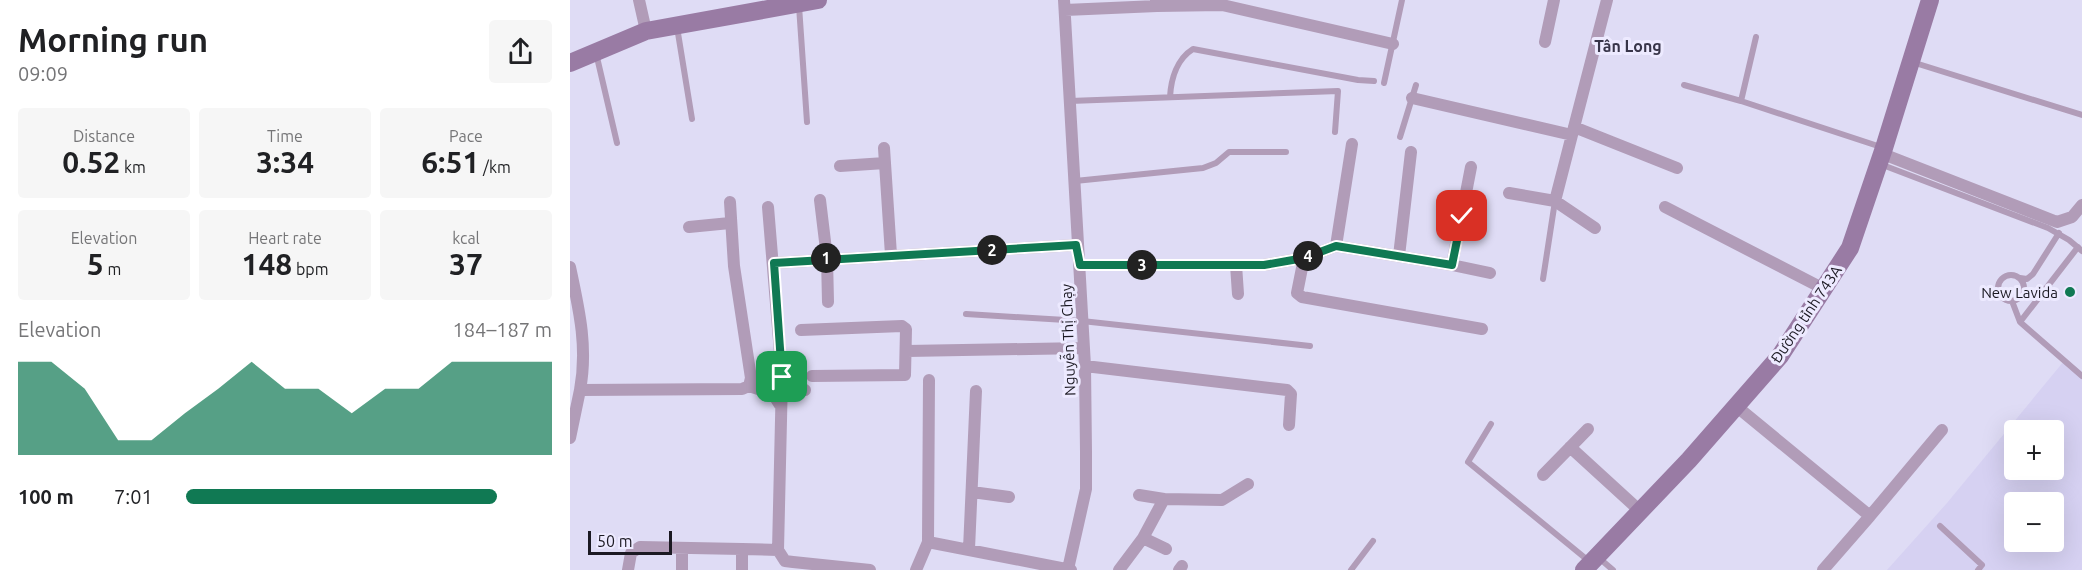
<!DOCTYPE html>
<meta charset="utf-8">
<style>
:root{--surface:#fff;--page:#f6f6f6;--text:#202124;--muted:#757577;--accent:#107953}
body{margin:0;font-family:Ubuntu,sans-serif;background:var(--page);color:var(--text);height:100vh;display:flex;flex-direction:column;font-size:22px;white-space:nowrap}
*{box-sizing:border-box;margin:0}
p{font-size:20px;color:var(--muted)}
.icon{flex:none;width:33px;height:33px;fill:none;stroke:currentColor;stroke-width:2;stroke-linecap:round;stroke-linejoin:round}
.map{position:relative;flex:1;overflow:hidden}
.details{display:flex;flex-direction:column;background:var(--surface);width:570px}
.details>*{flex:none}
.buttons{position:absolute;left:1434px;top:420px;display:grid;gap:12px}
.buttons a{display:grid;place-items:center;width:60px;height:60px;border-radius:6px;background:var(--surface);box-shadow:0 6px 24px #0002;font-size:30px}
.scale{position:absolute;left:18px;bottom:15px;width:84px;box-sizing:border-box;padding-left:6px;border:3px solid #1b1922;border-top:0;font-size:16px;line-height:21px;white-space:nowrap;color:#1b1922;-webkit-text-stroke:4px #edeaff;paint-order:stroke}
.pin{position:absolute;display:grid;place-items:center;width:51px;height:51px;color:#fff;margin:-26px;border-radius:12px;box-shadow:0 3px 9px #0006}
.km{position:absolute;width:30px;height:30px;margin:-15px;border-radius:50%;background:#222;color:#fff;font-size:16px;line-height:30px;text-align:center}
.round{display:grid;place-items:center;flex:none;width:63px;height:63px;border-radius:6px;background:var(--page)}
.overview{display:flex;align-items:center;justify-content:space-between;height:102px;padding:0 18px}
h1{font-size:33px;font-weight:700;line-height:45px}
.metrics{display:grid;grid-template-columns:repeat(3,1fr);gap:9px;height:102px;padding:6px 18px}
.metrics div{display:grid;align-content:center;border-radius:6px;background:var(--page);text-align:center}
.metrics b{font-size:30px;font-weight:700}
.metrics small{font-size:16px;font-weight:400}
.metrics p{font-size:16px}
.chart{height:168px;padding:12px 18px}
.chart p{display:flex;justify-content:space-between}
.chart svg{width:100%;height:108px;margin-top:6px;fill:var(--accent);opacity:.7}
ul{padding:0 18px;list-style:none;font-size:20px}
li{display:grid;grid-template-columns:96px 72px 1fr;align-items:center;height:45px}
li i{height:15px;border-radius:8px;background:var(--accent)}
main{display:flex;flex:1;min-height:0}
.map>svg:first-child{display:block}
</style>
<main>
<section class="details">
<div class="overview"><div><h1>Morning run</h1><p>09:09</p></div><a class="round"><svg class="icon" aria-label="share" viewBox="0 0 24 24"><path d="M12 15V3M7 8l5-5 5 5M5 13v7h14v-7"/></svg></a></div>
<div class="metrics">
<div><p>Distance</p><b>0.52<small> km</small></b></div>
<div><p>Time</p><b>3:34</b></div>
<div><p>Pace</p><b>6:51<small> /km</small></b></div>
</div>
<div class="metrics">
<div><p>Elevation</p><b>5<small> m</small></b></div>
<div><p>Heart rate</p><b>148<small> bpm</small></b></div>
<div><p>kcal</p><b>37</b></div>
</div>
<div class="chart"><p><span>Elevation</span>184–187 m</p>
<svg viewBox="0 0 160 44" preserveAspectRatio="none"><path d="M0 44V6L10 6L20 17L30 38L40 38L50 27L60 17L70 6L80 17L90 17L100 27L110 17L120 17L130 6L140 6L150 6L160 6V44z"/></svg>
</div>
<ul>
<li><b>100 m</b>7:01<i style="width:85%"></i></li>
</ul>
</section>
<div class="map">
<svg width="1512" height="570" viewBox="0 0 1512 570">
<rect width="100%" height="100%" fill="#dfdcf5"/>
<path fill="#d6d1f2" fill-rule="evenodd" d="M1494 361 1512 376V570H1317L1377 503ZM1444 430H1484V470H1444ZM1444 502H1484V542H1444Z"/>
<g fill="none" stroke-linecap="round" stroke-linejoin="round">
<path stroke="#b19cb8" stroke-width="6" d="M229 6 237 122
M107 27 122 119
M1186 37 1171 101 1311 147
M26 53 47 143
M1342 62 1512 115
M814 83 832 0
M1114 85 1171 101
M600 97C601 79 607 59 623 49L788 80 804 81
M500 101 768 91 765 132
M830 137 846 85
M1310 164 1478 228 1499 240 1512 251
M505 181 633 168 646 163 659 152H716
M1508 247 1450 322 1512 376
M1428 288a13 13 0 1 1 26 0a13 13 0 1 1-26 0Z
M1450 278 1457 279 1463 274 1489 233
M973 279 985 201
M1442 301 1450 322
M396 314 512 321 740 346
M921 424 898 462 1020 562
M1370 526 1412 565 1408 570
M1029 558 1043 570
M781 570 803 541"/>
<path stroke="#b19cb8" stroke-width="12" d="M69 0 76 31
M494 0 515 366 516 452V489L498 569
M586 0 587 6 652 5 823 44
M495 10 587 6
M975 42 984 0
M842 98 1002 135 1037 0
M1004 127 1107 168
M1002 135 985 201 1025 228
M314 148 321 255
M1313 154 1487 222 1502 217 1512 205
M270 166 315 163
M939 193 985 201
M250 200 257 258 258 302
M198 207 212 377 208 550
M1095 207 1254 289
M119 227 160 223
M766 246 782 144
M829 256 841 152
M734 258 727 293 732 297 912 329
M204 263 506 245
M510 265H694L734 258 766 246 882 265 901 167
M666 265 668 294
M882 265 920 273
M0 267C9 309 18 347 10 390L172 389 179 386 181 378 164 266 160 202
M231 330 332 326 336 329 335 375 242 376
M337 351 514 348
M515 366 717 390 721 394 719 425
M179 386 203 394 210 405
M212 389 235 390
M1166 406 1300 516 1253 570
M0 438 10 390
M1000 447 1070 511
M973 475 1018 429
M402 492 439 497
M569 495 594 499
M1300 516 1372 430
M573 538 594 499 652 500 678 484
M358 542 359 380
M399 549 406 391
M58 570 61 553 70 547 172 549
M112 570V549
M172 570V549L208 550 215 561 223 562 300 570
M346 570 358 542 501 570
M549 570 573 538 596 549
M609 570 612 566"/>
<path stroke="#997ba4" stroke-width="18" d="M0 63 76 31 248 0
M1014 570 1119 460 1210 356 1280 248 1314 148 1360 0"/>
</g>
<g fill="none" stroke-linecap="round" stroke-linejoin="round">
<defs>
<path id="route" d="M212 377 204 263 506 245 510 265H694L734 258 766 246 882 265 892 216"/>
</defs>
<use href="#route" stroke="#fff" stroke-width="12"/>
<use href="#route" stroke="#107953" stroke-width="8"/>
</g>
<circle fill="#107953" stroke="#edeaff" stroke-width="2" cx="1500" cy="292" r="6"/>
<g text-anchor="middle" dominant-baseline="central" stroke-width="6" stroke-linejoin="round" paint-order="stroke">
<g font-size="15" fill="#1b1922" stroke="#edeaff" text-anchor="end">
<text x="1488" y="292">New Lavida</text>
</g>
<g font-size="15" fill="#1b1922" stroke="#edeaff">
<text transform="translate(1236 314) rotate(-56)">Đường tỉnh 743A</text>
<text transform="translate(498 340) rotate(-92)">Nguyễn Thị Chạy</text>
</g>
<g font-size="16" font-weight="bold" fill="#383549" stroke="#edeaff">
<text x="1058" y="46">Tân Long</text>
</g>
</g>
</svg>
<div class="buttons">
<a>+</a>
<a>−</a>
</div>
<div class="scale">50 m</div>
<div class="pin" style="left:212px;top:377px;background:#1e9e55"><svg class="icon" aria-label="arrive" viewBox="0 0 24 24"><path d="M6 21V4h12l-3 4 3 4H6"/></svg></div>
<div class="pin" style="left:892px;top:216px;background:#d93025"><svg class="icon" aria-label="check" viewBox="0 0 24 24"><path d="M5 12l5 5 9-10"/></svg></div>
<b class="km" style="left:256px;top:258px">1</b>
<b class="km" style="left:422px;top:250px">2</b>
<b class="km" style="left:572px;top:265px">3</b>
<b class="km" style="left:738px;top:256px">4</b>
</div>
</main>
